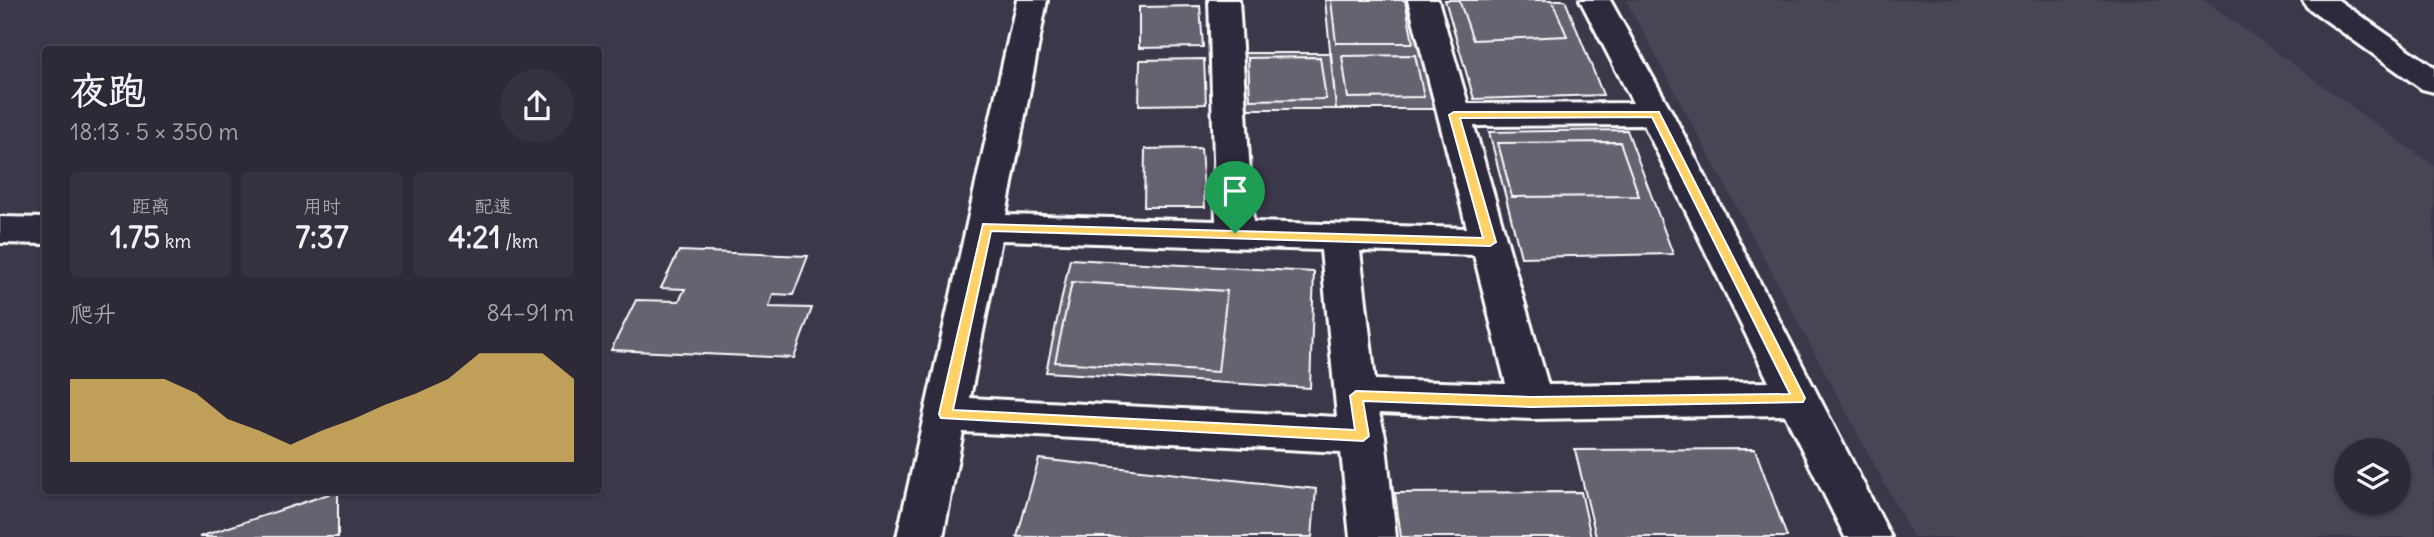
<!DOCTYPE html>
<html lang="zh">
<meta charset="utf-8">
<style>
:root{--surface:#2d2937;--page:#35313f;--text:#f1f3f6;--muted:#a7a6ad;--line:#484552;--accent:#ffd166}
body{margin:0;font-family:Delius,"LXGW WenKai TC",sans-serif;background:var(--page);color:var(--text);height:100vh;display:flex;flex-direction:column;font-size:26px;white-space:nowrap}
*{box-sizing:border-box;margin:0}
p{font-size:23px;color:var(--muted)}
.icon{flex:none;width:38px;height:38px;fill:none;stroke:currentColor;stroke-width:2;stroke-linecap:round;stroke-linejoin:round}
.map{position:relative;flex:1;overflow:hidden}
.sheet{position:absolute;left:42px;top:46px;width:560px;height:448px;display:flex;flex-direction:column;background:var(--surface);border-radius:7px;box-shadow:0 2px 5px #0004,0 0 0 2px var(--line)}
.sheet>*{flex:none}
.tools{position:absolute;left:2334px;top:438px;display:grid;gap:14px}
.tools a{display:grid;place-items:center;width:77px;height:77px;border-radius:50%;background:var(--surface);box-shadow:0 2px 5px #0004,0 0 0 2px var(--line);font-size:35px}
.pin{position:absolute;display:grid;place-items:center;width:60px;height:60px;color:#fff;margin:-72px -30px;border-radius:50% 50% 50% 0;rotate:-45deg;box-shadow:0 0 7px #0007}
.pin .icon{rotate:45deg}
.round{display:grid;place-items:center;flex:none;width:74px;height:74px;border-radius:37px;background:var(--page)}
.overview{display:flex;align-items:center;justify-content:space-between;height:119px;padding:0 28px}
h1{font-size:38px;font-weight:800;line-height:52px}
.metrics{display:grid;grid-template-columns:repeat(3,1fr);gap:10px;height:119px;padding:7px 28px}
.metrics div{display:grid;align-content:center;border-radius:7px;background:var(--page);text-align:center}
.metrics b{font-size:30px;font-weight:800}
.metrics small{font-size:19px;font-weight:400}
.metrics p{font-size:19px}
.chart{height:196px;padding:14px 28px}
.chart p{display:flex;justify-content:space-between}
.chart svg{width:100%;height:126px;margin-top:7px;fill:var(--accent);opacity:.7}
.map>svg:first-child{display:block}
</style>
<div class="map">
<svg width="2434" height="537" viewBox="0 0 2434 537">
<rect width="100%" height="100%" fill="#3c3749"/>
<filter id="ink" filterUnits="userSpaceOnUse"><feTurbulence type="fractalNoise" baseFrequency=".0143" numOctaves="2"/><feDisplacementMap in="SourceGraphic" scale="14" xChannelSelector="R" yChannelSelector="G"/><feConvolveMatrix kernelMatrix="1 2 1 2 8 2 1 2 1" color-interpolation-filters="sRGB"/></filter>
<g filter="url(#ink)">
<path fill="#494455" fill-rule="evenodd" d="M1626 0H2204L2434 166V537H1913ZM2347 450H2399V502H2347Z"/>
<path fill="#666270" stroke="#fff" stroke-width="2" d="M1325 0H1417L1437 109H1336Z
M1331 0H1405L1413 43H1336Z
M1445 0H1565L1603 95 1474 99Z
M1459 0H1552L1567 36 1473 40Z
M1200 6 1203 47 1139 48V7Z
M1240 53H1331L1336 109H1244Z
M1415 55 1424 97 1348 98 1342 56Z
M1320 57 1326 99 1250 100 1248 58Z
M1204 59 1206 104 1139 105 1140 60Z
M1627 130 1673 254 1521 257 1489 132Z
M1620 142 1639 196 1512 197 1498 143Z
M1201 148 1205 207H1144L1145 149Z
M679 251 808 256 793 295 773 294 769 307 812 308 794 358 611 350 636 300 679 301 685 289 661 288Z
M1070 259 1314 272 1310 388 1046 372Z
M1072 282 1227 291 1218 372 1055 362Z
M1755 449 1787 537H1596L1575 450Z
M1039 459 1316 489 1312 537H1017Z
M338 491V537H199Z
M1581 492 1591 537H1401L1395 493Z"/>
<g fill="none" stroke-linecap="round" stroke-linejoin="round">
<defs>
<path id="minor" d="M1017 0H1047L1006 215 1216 221 1209 0H1239L1253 222 1467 228 1408 0H1438L1468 104 1633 103 1580 0H1610L1673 114 1891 537H1845L1785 415 1531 419 1379 413 1385 436 1396 537H1350L1341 452 963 432 943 537H897ZM1644 125 1769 382 1548 385 1474 126ZM1001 240 1321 250 1337 417 970 398ZM1360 251 1474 255 1506 384 1375 380Z
M0 217 46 218V244L0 243Z"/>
<path id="secondary" d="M2303 0H2338L2434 67V92L2422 89 2307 7Z"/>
</defs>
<use href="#minor" stroke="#fff" stroke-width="6"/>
<use href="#secondary" stroke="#fff" stroke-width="6"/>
<use href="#minor" fill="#2f2a3d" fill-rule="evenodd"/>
<use href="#secondary" fill="#2f2a3d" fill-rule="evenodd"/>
</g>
</g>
<path fill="#ffd166" stroke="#fff" stroke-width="2" fill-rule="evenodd" d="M1454 112H1659L1805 398 1803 402 1531 407 1363 401 1369 436 1363 441 941 418 939 414 983 224 1483 238 1449 115ZM1652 117 1790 394 1531 397 1356 391 1350 396 1355 430 953 410 991 231 1490 246 1496 242 1460 118Z"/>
</svg>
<div class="tools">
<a><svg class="icon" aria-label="layers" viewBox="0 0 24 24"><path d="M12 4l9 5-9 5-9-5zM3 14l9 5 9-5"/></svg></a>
</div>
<div class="pin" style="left:1235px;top:233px;background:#1e9e55"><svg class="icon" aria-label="arrive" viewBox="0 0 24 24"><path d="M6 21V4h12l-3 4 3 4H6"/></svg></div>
<section class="sheet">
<div class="overview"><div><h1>夜跑</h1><p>18:13 · 5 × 350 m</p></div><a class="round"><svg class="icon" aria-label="share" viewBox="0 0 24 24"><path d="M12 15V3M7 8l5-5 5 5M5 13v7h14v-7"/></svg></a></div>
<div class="metrics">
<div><p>距离</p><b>1.75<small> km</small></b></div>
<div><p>用时</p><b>7:37</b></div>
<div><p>配速</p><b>4:21<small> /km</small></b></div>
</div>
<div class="chart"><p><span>爬升</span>84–91 m</p>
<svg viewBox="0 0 160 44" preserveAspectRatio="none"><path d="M0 44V15L10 15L20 15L30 15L40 20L50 29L60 33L70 38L80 33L90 29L100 24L110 20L120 15L130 6L140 6L150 6L160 15V44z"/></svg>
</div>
</section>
</div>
